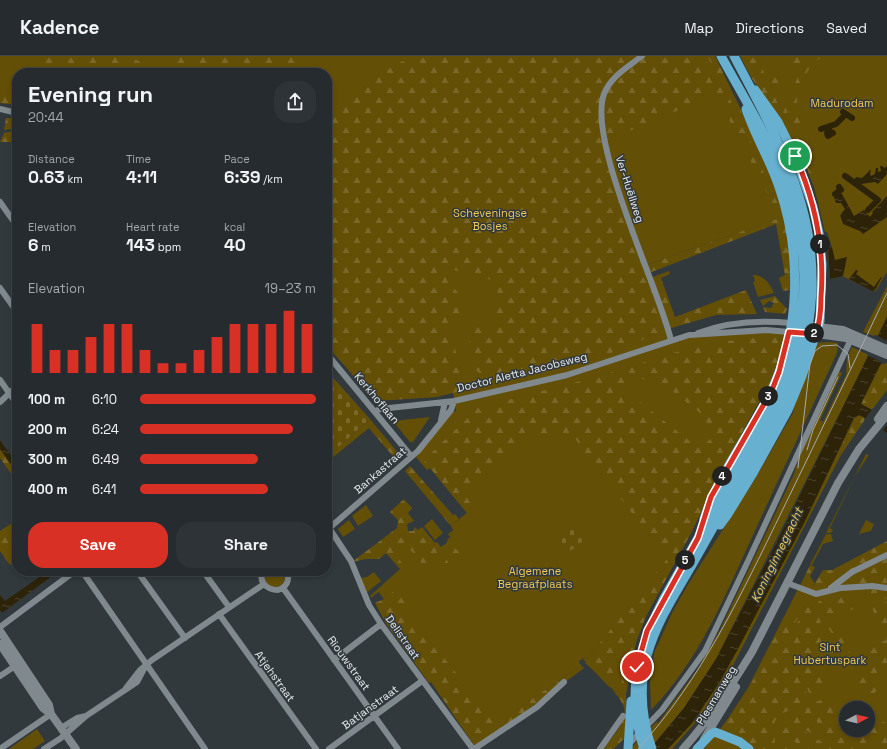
<!DOCTYPE html>
<meta charset="utf-8">
<style>
:root{--surface:#252b2e;--page:#2d3336;--text:#f1f3f6;--muted:#a3a7aa;--line:#42474a;--accent:#d93025}
body{margin:0;font-family:"Space Grotesk",sans-serif;background:var(--page);color:var(--text);height:100vh;display:flex;flex-direction:column;font-size:15px;white-space:nowrap}
*{box-sizing:border-box;margin:0}
p{font-size:13px;color:var(--muted)}
.icon{flex:none;width:22px;height:22px;fill:none;stroke:currentColor;stroke-width:2;stroke-linecap:round;stroke-linejoin:round}
.map{position:relative;flex:1;overflow:hidden}
.panel{position:absolute;left:12px;top:12px;width:320px;height:508px;display:flex;flex-direction:column;background:var(--surface);border-radius:16px;box-shadow:0 2px 6px #0003,0 0 0 1px var(--line)}
.panel>*{flex:none}
.needle{width:26px;rotate:83deg}
.buttons{position:absolute;left:839px;top:645px;display:grid;gap:8px}
.buttons a{display:grid;place-items:center;width:36px;height:36px;border-radius:50%;background:var(--surface);box-shadow:0 2px 6px #0003,0 0 0 1px var(--line);font-size:20px}
.pin{position:absolute;display:grid;place-items:center;width:34px;height:34px;color:#fff;margin:-17px;border:2px solid #fff;border-radius:50%;box-shadow:0 1px 4px #0007}
.km{position:absolute;width:20px;height:20px;margin:-10px;border-radius:50%;background:#222;color:#fff;font-size:11px;line-height:20px;text-align:center}
.round{display:grid;place-items:center;flex:none;width:42px;height:42px;border-radius:16px;background:var(--page)}
.summary{display:flex;align-items:center;justify-content:space-between;height:68px;padding:0 16px}
h1{font-size:22px;font-weight:700;line-height:30px}
.stats{display:grid;grid-template-columns:repeat(3,1fr);gap:6px;height:68px;padding:4px 16px}
.stats div{display:grid;align-content:center}
.stats b{font-size:17px;font-weight:700}
.stats small{font-size:11px;font-weight:400}
.stats p{font-size:11px}
.chart{height:112px;padding:8px 16px}
.chart p{display:flex;justify-content:space-between}
.chart svg{width:100%;height:72px;margin-top:4px;stroke:var(--accent);stroke-width:6}
.action{display:flex;gap:8px;margin-top:auto;padding:8px 16px}
.action a{flex:1;height:46px;border-radius:16px;background:var(--accent);color:#fff;font-size:16px;font-weight:700;line-height:46px;text-align:center}
.action a+a{background:var(--page);color:var(--text)}
ul{padding:0 16px;list-style:none;font-size:13px}
li{display:grid;grid-template-columns:64px 48px 1fr;align-items:center;height:30px}
li i{height:10px;border-radius:5px;background:var(--accent)}
header{display:flex;align-items:center;gap:24px;box-sizing:border-box;height:56px;padding:0 20px;background:var(--surface);border-bottom:1px solid var(--line)}
header strong{font-size:19px}
nav{display:flex;gap:22px;margin-inline-start:auto;font-size:14px}
.map>svg:first-child{display:block}
</style>
<header>
<strong>Kadence</strong>
<nav><a>Map</a><a>Directions</a><a>Saved</a></nav>
</header>
<div class="map">
<svg width="887" height="693" viewBox="0 0 887 693">
<defs>
<pattern id="forest-firs" width="22" height="20" patternUnits="userSpaceOnUse"><rect width="22" height="20" fill="#644f06"/><path d="M5 1l3.5 6h-7zM16 11l3.5 6h-7z" fill="#7a682b"/></pattern>
<pattern id="cemetery-stones" width="16" height="16" patternUnits="userSpaceOnUse"><rect width="16" height="16" fill="#644f06"/><path d="M2 7V4a2 2 0 0 1 4 0v3zM10 15v-3a2 2 0 0 1 4 0v3z" fill="#7a682b"/></pattern>
<pattern id="water-ripples" width="26" height="14" patternUnits="userSpaceOnUse"><rect width="26" height="14" fill="#2c2309"/><path d="M2 4q2-2 4 0t4 0M15 11q2-2 4 0t4 0" fill="none" stroke="#4b432d"/></pattern>
</defs>
<rect width="100%" height="100%" fill="#31393d"/>
<path fill="#644f06" fill-rule="evenodd" d="M0 0H715L771 116 786 160 646 209 671 283 679 281 788 276 779 316 767 332 721 414 691 477 646 560 636 586 626 637V681L613 693H604C609 685 624 668 626 659 628 644 596 617 585 607L623 559 587 603 585 601 579 605 580 610 486 675 377 534 401 514 384 493 402 479 425 505 449 486 453 474 451 470 469 455 467 457 430 412 427 414 416 401 453 356 456 355 453 336 369 337 327 290V17H17V49L0 47Z
M741 0H887V216L875 236 842 220 830 223 828 192 832 191 827 176H825L814 131 799 94 794 96Z
M753 219C763 218 771 229 774 237L758 241 753 226 755 225Z
M887 230V261L878 280 875 279 874 280 863 276Z
M830 286 838 287 837 297C809 358 781 418 753 479 725 540 699 605 651 654L650 624 654 597 672 557 687 530 755 423 793 357 798 333 814 287Z
M852 291 869 299 716 603 684 652 650 693H630L656 666 658 667 697 614 720 574 794 418 799 401 838 315 842 317 820 364 823 366 846 319 847 301Z
M430 361 413 386H410L393 365Z
M370 363 374 368 327 406V401Z
M837 398 841 399 725 625 695 667 672 693H668L693 666 719 627 804 467Z
M866 398 869 399 855 420 830 472 833 474 831 477H826Z
M366 449 373 460 358 470 352 460Z
M432 463 443 477 435 484 424 470Z
M349 464 355 473 343 481 338 473Z
M866 464 874 468 871 475 859 478Z
M826 478H831L833 485 823 488 812 509H810Z
M887 500V693H704L728 663 747 634 798 533 823 535ZM846 652H868V674H846Z
M267 515H283C287 521 285 527 278 531L268 530 265 524Z
M374 516 381 525 365 538 360 522 367 521Z
M37 673 45 685 33 693H9Z"/>
<path fill="url(#forest-firs)" fill-rule="evenodd" d="M33 0H130L145 9 151 10 163 7 176 0H301L299 6 311 17H46Z
M412 0H702C733 40 753 89 771 135 775 144 782 152 785 162 791 185 790 210 791 234L783 235 779 222 785 219 776 168 649 217 650 222 669 215 670 218 661 222 675 261 746 234 757 258 716 259 668 273 599 302 560 313 491 328 476 314 467 275 469 268 480 267 496 272 498 228 492 224 454 214 443 208 455 233 468 252 451 274 464 334 437 341 377 345 368 339 327 286V49H331L337 51 345 46 347 40 368 24ZM716 38 780 162 646 209 608 98 613 82Z
M707 0H715L745 64Z
M740 0H756L773 35 790 82 751 21Z
M760 0H770L787 55 789 73 776 35Z
M794 0H824C808 7 795 35 797 51 797 58 802 63 802 69 802 72 801 75 801 78 801 93 804 110 815 121L811 122 794 80 786 45 797 23 793 12Z
M0 30 8 33H17V48L0 47Z
M10 62H17V72L4 74 6 62Z
M17 74V86H0L4 77Z
M775 240 787 253 785 258 765 256 763 251 771 252 774 247 769 245 763 250 760 244Z
M770 280 782 282 780 285 783 299 779 316 767 332 721 414 691 477 646 560 636 586 626 637V681L613 693H604C618 672 636 659 615 637L621 630 627 595 626 593H617L613 615 616 622V627L609 631 583 603 585 601 587 603 667 503 573 380 535 378 463 437 474 451 467 457 430 412 427 414 424 409 426 402 478 352 607 318 676 296 729 285ZM634 321 662 327 699 356 712 374 713 380 706 387H692L634 341 622 337 625 325Z
M885 307 887 308V334L872 354 861 348 880 309Z
M859 359 866 362 841 399 837 398 854 362Z
M374 368 399 398 396 404 369 372Z
M0 393 17 417V426L0 402Z
M410 410 453 459 455 458 459 463 451 470 405 415Z
M404 443 412 452 408 457 414 465 407 468 408 475H413L415 471 418 474 422 471 435 487 437 486 441 491 448 486 447 484 450 481 448 478 453 474 449 486 461 498 477 485 478 487 441 518 438 515 448 502 444 498 428 511H425L408 491 402 489 394 496 406 513 371 542 370 540 400 513 386 497 379 503H366L352 506 397 472 398 464 390 456Z
M17 464V506L10 509 0 495V475Z
M887 485V498L851 515 823 535 815 538 799 532 810 509 815 511 810 520 815 528 812 532 823 514H832Z
M887 501V529L857 527 842 529 859 514Z
M396 533 399 537 396 540 399 543 403 541 409 548 404 553 497 667 580 610 578 606 584 612 476 692 431 626 429 627 385 566 375 547 384 543Z
M860 533 887 534V543L861 539Z
M848 539 856 540 858 550 824 569 818 546 828 542Z
M807 544 815 548 822 571C807 584 794 602 801 624 803 631 807 637 809 645L783 657 775 665V693H752L725 676 738 669 752 648 787 582 804 557 801 555Z
M887 546V618H870L868 622 878 634 874 637 864 638 860 633 857 615 846 609 843 595 827 570 837 564 851 599 886 584 871 550Z
M794 558 799 560C777 593 763 639 737 667 734 670 730 671 726 672L723 670 752 626 785 560 790 561Z
M823 573 836 596 826 615 825 637 812 643C798 613 796 596 823 573Z
M826 642 834 653 842 660 846 658V674H868V667L878 665 887 667V689C873 685 868 691 856 693 842 693 828 686 817 680V661L813 647Z
M811 647 814 663 813 678 790 665 786 659Z
M787 666 813 680 805 692 781 678C779 674 782 667 787 666Z
M781 682 803 693H781Z
M815 682 834 693H808Z"/>
<path fill="url(#cemetery-stones)" d="M328 316 370 363 327 401V317Z
M574 471 584 484 569 496 559 484Z"/>
<path fill="url(#water-ripples)" d="M880 109 885 112 887 110V118L878 128 875 126 861 128 854 124 856 121 862 122 871 113 870 118 871 120 875 118 876 112H878V116L881 115Z
M838 138H842L854 160 864 154 870 161 873 157 872 156 887 140V161L863 178 860 175 843 168 840 159 845 153 841 147H836L834 141Z
M832 191 835 204 847 201 843 220 830 223 828 192Z
M856 214 858 215 856 218 874 231 881 221H882L874 236 849 223Z
M887 261V295L861 348 887 362V377L863 361 859 359 854 362 804 467 738 593 719 627 693 666 668 693H650L684 652 716 603 777 486Z
M0 384 17 408V417L0 393Z
M48 515H59L2 557 0 554V539L5 545Z"/>
<path fill="#31393d" d="M876 279 887 285V299L884 307 867 299Z
M873 352 887 360V369L882 376 864 364Z"/>
<g fill="none" stroke-linecap="round" stroke-linejoin="round">
<path stroke="#2c2309" stroke-width="6" d="M843 56 852 62
M821 73 836 68 846 58
M830 75 827 77 828 80 833 77
M845 120 878 144 868 154
M835 138 841 134 839 131"/>
<path stroke="#7f898e" stroke-width="6" d="M642 0C628 11 611 20 604 38 587 85 658 230 671 284
M0 53 17 57
M0 146 17 170
M0 232 17 256
M698 277C727 266 761 264 791 267
M327 298 411 400
M0 324 17 348
M0 346 17 330
M376 355 380 353 454 345 567 319 689 279 766 274 789 276
M441 364 445 346
M329 472 351 505 369 549 381 568 473 693
M327 474 418 395 451 354 454 345
M82 515 205 693
M137 515 185 582
M203 515 229 551
M263 515C258 526 267 534 278 534 287 531 290 524 287 515
M787 527 816 538 840 532 872 530 887 532
M283 532 398 693
M831 532 852 516 887 499
M219 558 316 693
M0 571 75 515
M334 604 381 568
M0 620 15 610
M126 632 140 614 152 604 264 528
M61 672 77 662 86 660
M628 689 662 654 705 595 749 503 852 281
M0 693 51 658
M44 693 61 682 86 660 137 626 146 609
M329 693 422 625
M474 693 537 651 564 626
M600 693 623 660"/>
<path stroke="#7f898e" stroke-width="8" d="M802 269 843 274 887 293
M810 277 846 282 887 299
M878 363 887 350
M0 575 49 649 51 658
M0 588 43 652 51 658 76 693
M704 683 736 631
M683 693C710 663 731 630 752 596L838 427 859 393 887 359"/>
<path stroke="#68b0cf" stroke-width="9" d="M704 463C719 417 750 378 771 335 801 274 801 194 779 131 770 104 755 80 746 53
M720 469 728 458 752 419 788 354 802 320 820 265 822 208 819 177 813 151 795 100 778 66 755 34
M628 693 631 645
M644 693C625 637 638 595 663 544L768 358C774 346 781 333 786 320 811 257 809 184 784 121 767 79 743 40 721 0
M652 693C642 664 639 631 647 600 656 567 675 538 692 509 708 481 724 452 740 424 757 395 775 366 789 335 808 290 816 240 810 191 802 122 765 60 734 0
M697 693 711 678 715 676 740 686 749 693"/>
<path stroke="#a5abae" stroke-width="1" d="M807 394 813 374 838 321
M798 412 810 308 815 295 822 290 837 289 848 298 850 312
M638 693C702 623 742 537 783 453 818 381 853 309 887 237"/>
</g>
<g fill="none" stroke-linecap="round" stroke-linejoin="round">
<defs>
<path id="route" d="M637 611 647 575 698 482 711 441 772 334 779 316 789 276 816 278C820 266 821 254 821 241 825 192 815 145 795 100"/>
</defs>
<use href="#route" stroke="#fff" stroke-width="8"/>
<use href="#route" stroke="#d93025" stroke-width="5"/>
</g>
<g text-anchor="middle" dominant-baseline="central" stroke-width="3" stroke-linejoin="round" paint-order="stroke">
<g font-size="11" fill="#eec755" stroke="#31393d">
<text x="842" y="47">Madurodam</text>
<text x="490" y="157">Scheveningse<tspan x="490" dy="13">Bosjes</tspan></text>
<text x="535" y="515">Algemene<tspan x="535" dy="13">Begraafplaats</tspan></text>
<text x="830" y="591">Sint<tspan x="830" dy="13">Hubertuspark</tspan></text>
</g>
<g font-size="11" fill="#e6ebee" stroke="#31393d">
<text transform="translate(630 133) rotate(72)">Ver-Huëllweg</text>
<text transform="translate(522 316) rotate(-14)">Doctor Aletta Jacobsweg</text>
<text transform="translate(377 342) rotate(50)">Kerkhoflaan</text>
<text transform="translate(380 414) rotate(-41)">Bankastraat</text>
<text transform="translate(403 581) rotate(55)">Delistraat</text>
<text transform="translate(349 607) rotate(54)">Riouwstraat</text>
<text transform="translate(275 620) rotate(54)">Atjehstraat</text>
<text transform="translate(716 639) rotate(-59)">Plesmanweg</text>
<text transform="translate(370 651) rotate(-36)">Batjanstraat</text>
</g>
<g font-size="12" font-style="italic" fill="#f2cb5a" stroke="#31393d">
<text transform="translate(777 499) rotate(-64)">Koninginnegracht</text>
</g>
</g>
</svg>
<div class="buttons">
<a><svg class="needle" viewBox="-14 -14 28 28"><path d="M0-13l5 13h-10z" fill="#e53935"/><path d="M0 13l5-13h-10z" fill="#a3a7aa"/></svg></a>
</div>
<div class="pin" style="left:795px;top:100px;background:#1e9e55"><svg class="icon" aria-label="arrive" viewBox="0 0 24 24"><path d="M6 21V4h12l-3 4 3 4H6"/></svg></div>
<div class="pin" style="left:637px;top:611px;background:#d93025"><svg class="icon" aria-label="check" viewBox="0 0 24 24"><path d="M5 12l5 5 9-10"/></svg></div>
<b class="km" style="left:820px;top:188px">1</b>
<b class="km" style="left:814px;top:277px">2</b>
<b class="km" style="left:768px;top:340px">3</b>
<b class="km" style="left:722px;top:420px">4</b>
<b class="km" style="left:685px;top:504px">5</b>
<section class="panel">
<div class="summary"><div><h1>Evening run</h1><p>20:44</p></div><a class="round"><svg class="icon" aria-label="share" viewBox="0 0 24 24"><path d="M12 15V3M7 8l5-5 5 5M5 13v7h14v-7"/></svg></a></div>
<div class="stats">
<div><p>Distance</p><b>0.63<small> km</small></b></div>
<div><p>Time</p><b>4:11</b></div>
<div><p>Pace</p><b>6:39<small> /km</small></b></div>
</div>
<div class="stats">
<div><p>Elevation</p><b>6<small> m</small></b></div>
<div><p>Heart rate</p><b>143<small> bpm</small></b></div>
<div><p>kcal</p><b>40</b></div>
</div>
<div class="chart"><p><span>Elevation</span>19–23 m</p>
<svg viewBox="0 0 160 44" preserveAspectRatio="none"><path d="M5 44V14M15 44V30M25 44V30M35 44V22M45 44V14M55 44V14M65 44V30M75 44V38M85 44V38M95 44V30M105 44V22M115 44V14M125 44V14M135 44V14M145 44V6M155 44V14"/></svg>
</div>
<ul>
<li><b>100 m</b>6:10<i style="width:100%"></i></li>
<li><b>200 m</b>6:24<i style="width:87%"></i></li>
<li><b>300 m</b>6:49<i style="width:67%"></i></li>
<li><b>400 m</b>6:41<i style="width:73%"></i></li>
</ul>
<div class="action"><a>Save</a><a>Share</a></div>
</section>
</div>
